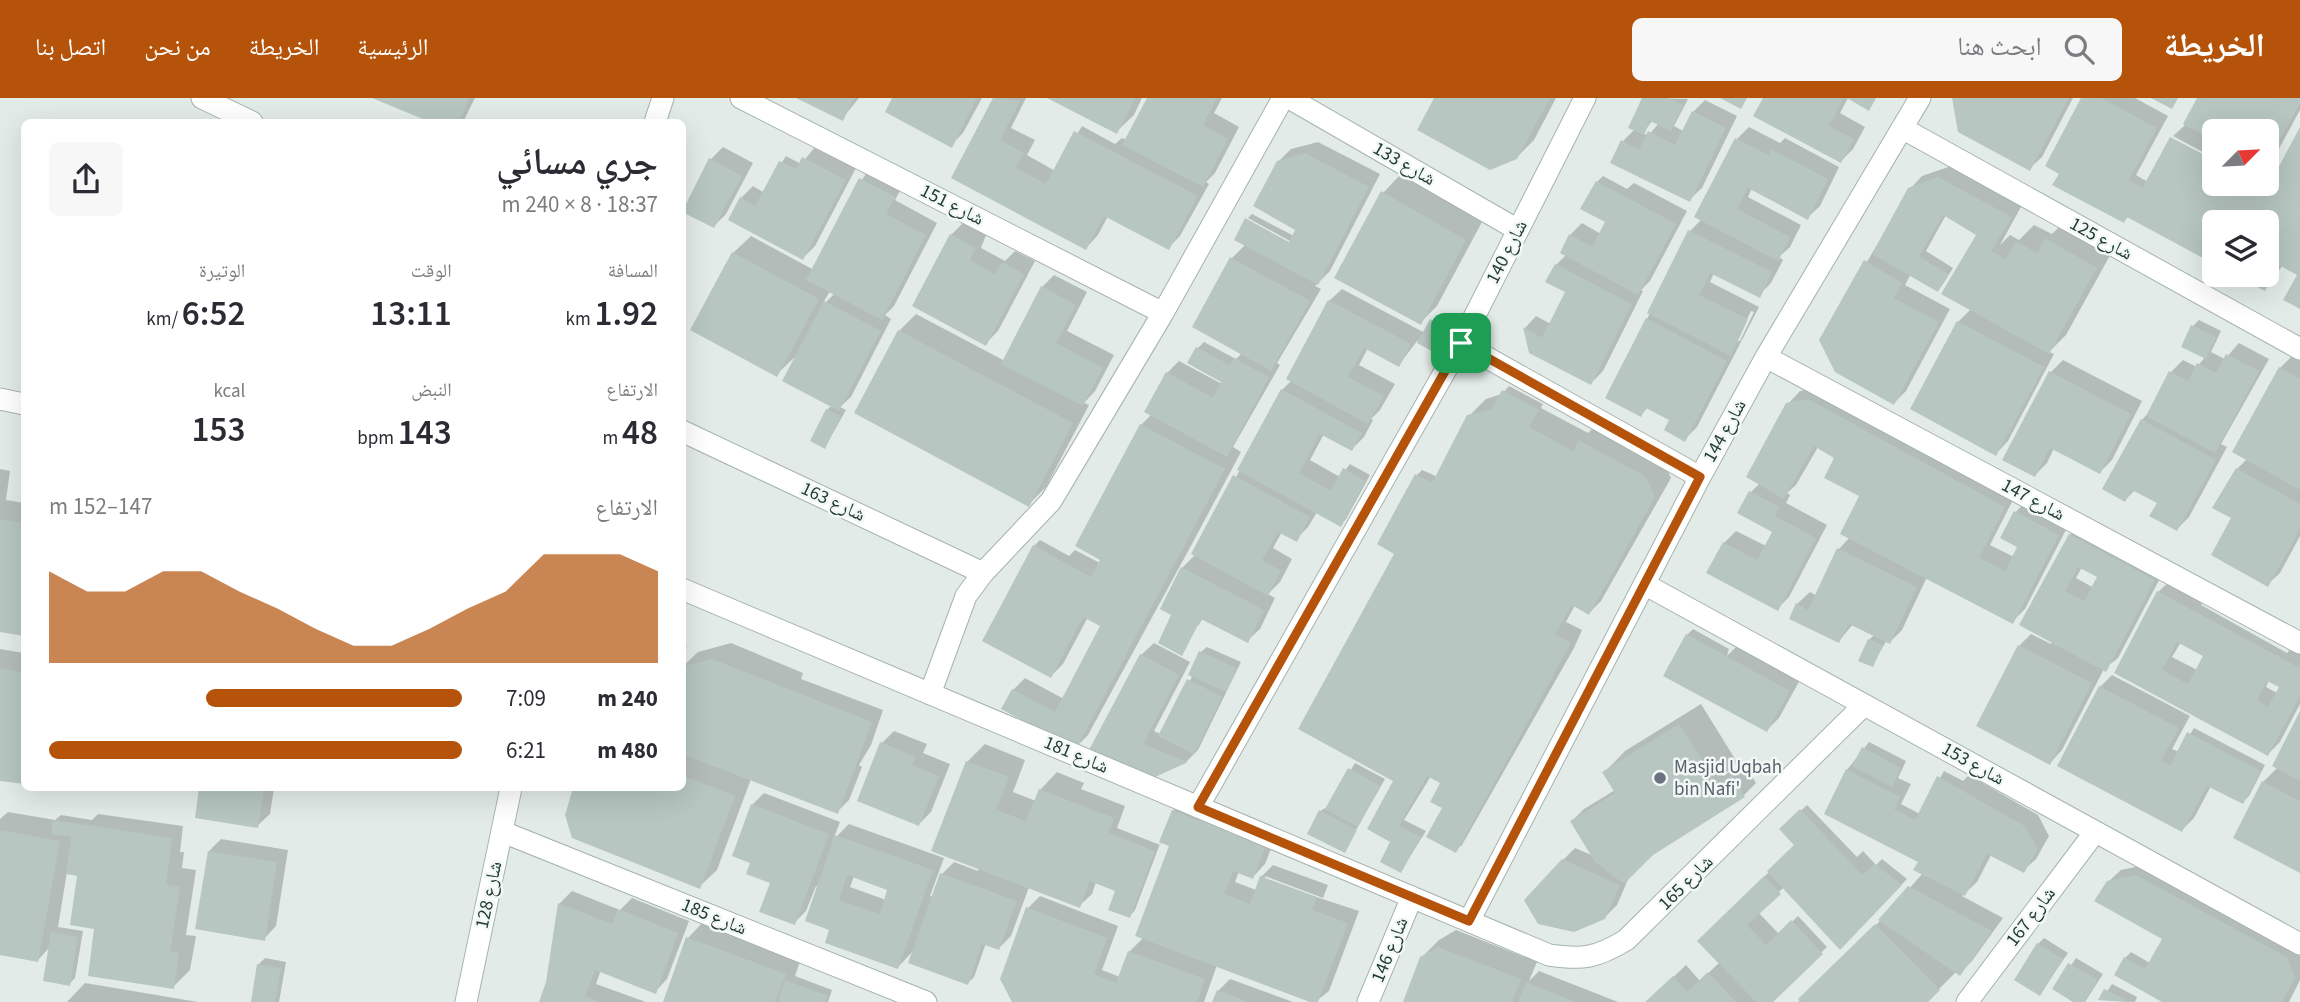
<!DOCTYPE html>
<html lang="ar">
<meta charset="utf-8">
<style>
:root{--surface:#fff;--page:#f7f7f7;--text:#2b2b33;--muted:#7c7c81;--accent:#b45309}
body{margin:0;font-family:"Source Sans 3","Noto Naskh Arabic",sans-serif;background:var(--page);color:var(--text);direction:rtl;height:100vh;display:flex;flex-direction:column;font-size:26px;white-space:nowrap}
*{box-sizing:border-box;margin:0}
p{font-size:23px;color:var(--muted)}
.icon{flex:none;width:38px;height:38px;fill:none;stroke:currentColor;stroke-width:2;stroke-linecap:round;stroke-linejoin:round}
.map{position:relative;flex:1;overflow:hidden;direction:ltr}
.sheet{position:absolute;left:21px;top:21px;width:665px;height:672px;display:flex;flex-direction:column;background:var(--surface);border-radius:10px;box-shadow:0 7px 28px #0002;direction:rtl}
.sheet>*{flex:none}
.needle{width:46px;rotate:66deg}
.buttons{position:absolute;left:2202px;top:21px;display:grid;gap:14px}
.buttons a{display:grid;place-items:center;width:77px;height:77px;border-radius:10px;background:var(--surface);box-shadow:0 7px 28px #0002;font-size:35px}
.pin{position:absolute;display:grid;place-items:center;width:60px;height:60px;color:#fff;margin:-30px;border-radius:14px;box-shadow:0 4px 10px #0006}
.round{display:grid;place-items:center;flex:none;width:74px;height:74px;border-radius:10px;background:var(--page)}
.headline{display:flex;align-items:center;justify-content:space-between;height:119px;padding:0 28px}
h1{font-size:38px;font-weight:600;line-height:52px}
.stats{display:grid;grid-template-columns:repeat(3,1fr);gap:10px;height:119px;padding:7px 28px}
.stats div{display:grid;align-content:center}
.stats b{font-size:35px;font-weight:600}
.stats small{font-size:19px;font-weight:400}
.stats p{font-size:19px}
.chart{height:196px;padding:14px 28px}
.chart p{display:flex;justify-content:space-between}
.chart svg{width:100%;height:126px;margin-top:7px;fill:var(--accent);opacity:.7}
ul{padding:0 28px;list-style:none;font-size:23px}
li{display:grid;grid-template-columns:112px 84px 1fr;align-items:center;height:52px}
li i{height:18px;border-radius:9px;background:var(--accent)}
header{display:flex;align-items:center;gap:42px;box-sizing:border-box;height:98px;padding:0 35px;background:var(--accent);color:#fff}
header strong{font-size:33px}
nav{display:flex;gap:38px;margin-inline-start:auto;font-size:24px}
.search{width:490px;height:63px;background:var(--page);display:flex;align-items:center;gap:18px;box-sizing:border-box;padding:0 24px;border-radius:10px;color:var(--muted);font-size:26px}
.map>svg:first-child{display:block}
</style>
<header>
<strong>الخريطة</strong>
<div class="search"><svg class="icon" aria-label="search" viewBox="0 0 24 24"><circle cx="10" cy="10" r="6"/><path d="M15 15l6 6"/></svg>ابحث هنا</div>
<nav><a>الرئيسية</a><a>الخريطة</a><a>من نحن</a><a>اتصل بنا</a></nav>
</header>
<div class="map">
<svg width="2300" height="904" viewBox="0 0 2300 904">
<rect width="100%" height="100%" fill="#e2ebe8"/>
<path fill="#0003" fill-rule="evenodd" d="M376 0H475L463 24H434Z
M800 0H859L842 21Z
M894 0H982L963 35 951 47Z
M995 0H1026L1011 30 1035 42 1027 57 1055 73 1082 28 1115 46 1122 40 1127 42 1149 0H1222L1214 15 1239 29 1215 75 1206 84 1209 86 1180 138 1168 150 1108 118 1098 137 1086 150 953 79Z
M1051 0H1142L1134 17 1116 34Z
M1436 0H1556L1534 42 1516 60Z
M1643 0 1688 1 1674 28 1683 33 1693 14 1705 2 1737 18 1702 90 1689 102 1623 43 1635 31ZM1653 22 1659 25 1648 38 1643 35Z
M1765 0H1848L1840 15 1865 29 1853 51 1841 63Z
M1954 0H2073L2042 59 2029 71 1960 33Z
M2083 0H2135L2168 18 2136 77 2148 84 2253 86 2269 94V90L2261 86H2266V72L2276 78 2300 33V209V177L2283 167 2264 191 2238 177H2266V124L2129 118 2124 123 2060 77Z
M2199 0H2300V12L2276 56 2266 66V33H2214V60L2173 38 2184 28Z
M1749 29 1780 45 1785 40 1839 69 1820 108 1807 120 1752 90 1748 99 1801 127 1790 149 1779 159 1783 162 1771 185 1759 197 1714 175 1710 184 1759 209 1697 329 1685 341 1672 321 1648 309 1641 317 1647 221 1690 133 1702 121 1737 41ZM1751 213 1754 214 1740 243H1736Z
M1318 44 1380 76 1330 173 1315 188 1321 191 1277 265 1280 267 1233 349 1241 354 1193 444 1088 637 1076 649 1013 592 1025 580 1064 601 1103 527 1088 519 1063 566 1051 578 1034 448 1040 442 1069 458 1075 452 1100 465 1141 327 1152 316 1167 275 1179 263 1222 286 1228 276 1190 264 1198 250 1204 244 1236 261 1242 255 1232 160 1246 146 1290 147V143L1248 120 1252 116 1294 138 1298 131 1278 64 1291 51Z
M816 48 856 70 815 148 803 160 741 100 753 88 763 94 786 58 801 66Z
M723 49 753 65 726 116 714 128 683 112 711 61Z
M1951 68 2022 107 2000 147 2010 137 2019 142 2034 127 2052 136 2064 124 2113 152 2066 237 2049 254 2054 256 2008 343 1996 356 1912 310 1958 224 1971 211 1979 137 1946 117 1926 153 1953 170 1943 186 1938 192 1911 176 1905 187 1950 211 1906 293 1894 305 1821 242 1910 91 1922 78Z
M866 75 900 93 895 102 937 125 894 208 885 217 891 221 851 299 840 309 846 312 825 349 827 312 832 307 797 257 776 277 733 155 751 138 814 172ZM830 193 835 195 824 206 823 205Z
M1400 77 1482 124 1437 208 1420 225 1383 95Z
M1603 78 1627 91 1634 85 1687 113 1650 183 1641 192 1643 193 1603 273 1591 285 1531 253 1525 230 1536 218 1551 226 1567 193 1556 167 1566 157 1570 137 1582 125 1601 136 1608 124 1597 84Z
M963 125 986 137 981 150 1005 163 1015 153 1035 163 998 233 986 245 951 137Z
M1054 177 1087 194 1067 233 1114 257 1095 293 1084 305 1089 307 1046 389 1029 406 899 233 916 216 1005 263 1042 189Z
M1342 191 1425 235 1437 217 1456 227 1439 255 1417 243 1399 267 1368 250 1359 267 1395 286 1380 312 1371 321 1373 322 1364 339 1352 351 1324 336 1310 362 1340 379 1350 366 1370 377 1346 421 1341 427 1317 414 1308 429 1296 441 1282 434 1273 450 1292 461 1280 484 1268 496 1275 500 1260 531 1247 543 1203 520 1198 528 1162 510 1182 470 1195 457 1282 292 1291 283 1329 203Z
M2199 222 2221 233 2211 254 2225 261 2239 245 2269 261 2221 346 2227 349 2189 419 2177 431 2159 405 2135 392 2125 402 2142 322 2149 314 2171 274 2183 262 2197 269 2205 259 2193 228Z
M2297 253 2300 255V438L2280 475 2267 487 2233 419 2237 371 2247 361 2280 270Z
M2063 262 2142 303 2112 362 2100 374 2054 350 2047 365 2035 377 2005 362 2051 274Z
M1509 288 1543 306 1541 310 1588 335 1597 326 1663 362 1671 380 1601 503 1589 515 1575 507 1566 524 1582 532 1574 550 1462 747 1456 752 1444 710 1443 684 1431 678 1404 722 1426 733 1401 773 1393 744 1396 455 1416 378 1422 372 1438 379 1469 318 1486 301 1502 296Z
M1821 290 2016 396 1990 447 2014 459 2019 449 2015 415 2027 402 2070 424 2025 511 2013 523 1927 479 1902 532 1890 544 1887 542 1872 567 1869 542 1875 536 1853 526 1839 543 1797 506 1810 494 1817 498 1839 451 1850 439 1861 397 1838 360 1818 349 1796 387 1787 395 1790 397 1786 405 1827 427 1789 499 1777 511 1724 445 1736 433 1766 448 1774 433 1751 394 1760 385 1788 306 1800 293Z
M0 371 10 373 6 402 24 405V536L0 532Z
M2082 425 2166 469 2118 560 2104 571 2062 652 2050 665 2019 548 2031 536 2051 546 2052 543 2070 437ZM2082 469 2099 479 2094 490 2076 480Z
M2171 482 2205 500 2201 507 2287 555 2293 548 2300 552V606L2280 644 2268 656 2116 574 2158 494ZM2181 544 2205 559 2197 572 2172 559ZM2269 582 2281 588 2277 595 2266 589Z
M1693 531 1729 551 1727 558 1738 547 1801 580 1779 620 1767 632 1687 537Z
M731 545 803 575 801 581 883 612 871 647 859 667 862 669 849 702 837 714 751 681 717 772 699 789 567 717 575 690H682V569L698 554Z
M1154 545 1190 564 1154 633 1161 636 1193 577 1201 554 1207 549 1241 564 1198 652 1187 663 1153 678 1091 651 1141 557Z
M682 546 687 548 682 558Z
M0 551 24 555V684L0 681Z
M2112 577 2190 618 2172 651 2179 654 2194 630 2265 667 2249 698 2243 704 2211 688 2194 720 2182 732 2100 589Z
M1701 606 1737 664 1724 677 1744 666 1756 685 1744 697 1653 755 1629 779 1617 807 1604 820 1563 762 1575 750 1594 758 1572 723 1584 711 1615 692 1604 675 1625 653Z
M2300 617V773L2263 684 2278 669Z
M894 633 927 646 923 655 950 666 931 714 919 726 882 645Z
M1869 644 1906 663 1898 680 1911 686 1901 706 1920 716 1944 673 1963 683 1969 677 2038 717 2049 738 2036 761 2023 773 1991 757 1977 784 1962 798 2003 820 1972 863 1960 875 1957 873 1926 904H1798L1881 822 1923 775V757L1847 672Z
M985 646 1025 662 1013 694 1036 703 1040 692 1057 674 1084 685 1081 691 1125 708 1117 730 1160 747 1173 713 1185 701 1277 735 1265 766 1253 779 1239 773 1235 784 1256 792 1261 779 1273 767 1328 787 1323 800 1265 778V782L1359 813 1329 893 1315 904 1217 867 1204 904H1014L1028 810 1040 798 1118 828 1102 872 1120 879 1129 854 1144 839 1171 747 1161 743 1135 812 1130 818 1117 792 1096 784 1092 796 1079 808 1029 789 1011 838 999 850 986 845 974 879 968 885 914 852 898 869 831 831 819 790 816 788 806 813 794 825 772 784 752 764V707L764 695 840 724 833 742 849 726 944 760 930 798 934 799 942 776 954 764 978 773 979 770 967 664ZM854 778 890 791 886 802 850 789Z
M1355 665 1385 681 1344 753 1320 713 1329 708Z
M201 690H274L270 716 257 728 197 718Z
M1807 707 1857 759 1863 753 1876 767 1882 761 1907 781 1840 849 1784 789 1758 814 1779 836 1798 818 1827 849 1770 904H1647L1686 867 1700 883 1720 864 1700 843 1796 747 1781 732Z
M8 714 55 722 61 717 92 722 98 716 183 728 180 754H184L182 770 196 772 186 837 196 838 190 872 173 889 97 825 79 776 67 774 58 829 83 833 75 880 69 886 50 849 38 862 0 855V721Z
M221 741 288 752 276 828 264 841 209 753Z
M2149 766 2300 839V882L2289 904H2166L2125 860 2131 854 2150 865 2164 840 2108 784 2121 772Z
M572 793 620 812 632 800 689 823 667 881 655 894 601 872 596 886 646 904H541L548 884 560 805Z
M705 822 802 858 795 878 832 892 828 904H665L688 840Z
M1456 832 1537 864 1529 883 1539 873 1618 904H1405L1421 860 1439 842Z
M2044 840 2068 855 2040 896 2038 846Z
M265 860 286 864 279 904H253L259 866Z
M2076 860 2103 876 2085 904H2073L2055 891Z
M1230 881 1293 904H1214L1218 893Z
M85 885 198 904H67Z
M2112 886 2137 899 2135 904 2101 902Z"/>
<path fill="#b7c6c1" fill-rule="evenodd" d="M372 0H469L459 24H430Z
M796 0H854L843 23Z
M892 0H977L952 50 885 14Z
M993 0 1020 3 1000 42 1024 55 1016 70 1046 86 1074 33 1198 98 1169 152 1104 118 1086 152 951 80Z
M1047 0H1135L1117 36Z
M1147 0H1217L1203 27 1228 41 1203 89 1122 47Z
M1434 0H1550L1517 61 1490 72 1417 32Z
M1642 0H1668L1683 7 1671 33 1650 23 1644 37 1628 30Z
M1720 0H1747L1741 11Z
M1763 0H1844L1829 28 1854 41 1841 65 1753 18Z
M1847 0H1876L1869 13Z
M1952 0H2069L2030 73 1958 34Z
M2081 0H2101L2157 30 2129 82 2143 89 2170 39 2214 62V86H2257L2267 91 2300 29V211L2283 202 2297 177 2279 167 2265 193 2234 177H2266V124H2214V166L2127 119 2124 125 2052 87 2059 76 2045 68Z
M2151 0H2178L2172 11Z
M2197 0H2300V5L2266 67V33H2214V43L2183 26Z
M1692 13 1726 30 1690 104 1610 65 1621 42 1639 52 1648 33 1675 47Z
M1735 40 1769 57 1771 51 1828 81 1808 122 1748 90 1737 111 1790 139 1778 163 1694 119Z
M1305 55 1369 89 1318 187 1234 142 1245 120 1289 144 1295 132 1253 108 1277 63Z
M802 59 846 82 803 162 728 122 740 99 755 108 779 63 796 71Z
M709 60 742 78 714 130 682 114Z
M1938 79 2012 119 1991 153 2006 161 2016 143 2037 155 2045 140 2097 170 2049 256 1941 196 1976 137 1943 117 1919 158 1948 176 1938 194 1872 156 1908 90Z
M859 80 895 99 886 116 926 137 882 222 806 182Z
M1596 83 1676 126 1638 197 1560 155 1569 136 1592 149 1605 124 1580 111Z
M1381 93 1466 142 1421 227 1334 180Z
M1688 132 1772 174 1760 200 1710 175 1699 197 1748 221 1731 258 1647 215Z
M950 136 975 150 970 162 995 176 1002 164 1024 176 986 248 912 208Z
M732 154 819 201 777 279 690 232Z
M1230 159 1310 203 1271 273 1192 229Z
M1864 162 1902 185 1894 200 1939 224 1894 307 1835 274 1819 242Z
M1555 166 1632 206 1591 287 1529 255 1523 229 1542 240 1565 194 1545 184Z
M1041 188 1076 207 1056 245 1103 270 1083 308 1001 266Z
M1328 202 1411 246 1399 269 1364 250 1348 279 1384 298 1368 326 1286 281Z
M824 203 881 233 839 313 782 283Z
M1646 220 1727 263 1685 344 1664 332 1669 322 1646 310 1641 319 1605 300Z
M1430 221 1452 234 1439 257 1417 245Z
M1957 223 2044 269 1996 358 1910 311Z
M2191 227 2216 239 2206 261 2181 249Z
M898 232 1073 325 1029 409 854 315Z
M1196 249 1230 267 1234 260 1269 279 1227 359 1144 314 1166 274 1213 300 1221 284 1187 265Z
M2226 256 2259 273 2215 355 2146 318 2169 273 2188 283 2197 265 2216 275Z
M2279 269 2300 281V392L2232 354Z
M2049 273 2131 316 2100 376 2050 350 2035 379 2002 362Z
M1281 291 1362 335 1352 353 1320 336 1299 375 1331 393 1343 370 1365 383 1341 429 1237 372Z
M1502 292 1539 312 1529 329 1573 353 1579 342 1646 379 1655 399 1589 517 1572 507 1555 537 1571 545 1456 755 1426 739 1442 710 1430 704 1440 685 1427 678 1399 728 1421 739 1401 775 1380 764 1390 744 1367 731 1393 683 1298 631 1394 456 1377 446 1415 376 1432 385 1467 317 1492 311Z
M1808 301 2005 409 1979 460 2005 473 2017 449 2000 440 2014 413 2059 437 2013 526 1840 436 1859 398 1824 380 1834 360 1814 348 1784 401 1746 379 1786 305Z
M826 311 841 318 825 351 810 343Z
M2141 321 2216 362 2177 433 2149 418 2157 405 2132 392 2125 404 2102 391Z
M1140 326 1225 371 1076 651 1001 611 1012 591 1055 614 1100 528 1083 519 1051 580 982 543 1033 447 1091 479 1100 462 1075 448Z
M2236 370 2300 406V431L2268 489 2211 457 2231 420 2212 410Z
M1233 377 1310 419 1297 444 1278 434 1262 462 1281 473 1268 498 1191 456Z
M1749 393 1779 409 1775 418 1816 440 1778 513 1706 475 1723 444 1757 462 1772 434 1737 415Z
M0 421 24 425V538L0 534Z
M2069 436 2155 482 2106 574 2019 527ZM2078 469 2097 479 2084 503 2065 493Z
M1837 450 1917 489 1890 546 1849 526 1839 545 1789 521 1796 505 1808 512Z
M1181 469 1264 512 1248 545 1201 521 1182 558 1158 545 1171 517 1160 511Z
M2157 493 2300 570V598L2268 658 2114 575ZM2177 544 2203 558 2188 586 2162 572ZM2267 583 2279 589 2268 609 2257 602Z
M1686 536 1790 593 1767 634 1663 578Z
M1868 541 1883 547 1873 569 1858 563Z
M2018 547 2092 585 2050 667 1976 628Z
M1199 553 1237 570 1226 594 1188 577Z
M1140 556 1179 577 1143 646 1188 664 1153 680 1089 652Z
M712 561 872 624 838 716 682 656V569Z
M0 571 24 574V686L0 683Z
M1187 581 1222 599 1194 656 1158 638Z
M2099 588 2179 630 2161 663 2170 668 2187 634 2261 673 2243 706 2207 688 2182 734 2057 668Z
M2300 613V683L2272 668Z
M1679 626 1717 686 1732 677 1745 699 1653 757 1624 786 1595 764 1570 723 1615 695 1602 674Z
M880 644 916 659 912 667 939 678 919 728 857 703Z
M1862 649 1901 670 1892 689 1852 668Z
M966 663 1009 679 996 712 1026 723 1039 691 1114 720 1109 735 1155 753 1130 820 1108 812 1115 793 1090 783 1080 810 931 753Z
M1348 670 1380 688 1358 729 1325 711Z
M1846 671 1900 699 1894 711 1915 722 1937 678 2026 729 2038 751 2024 775 1987 756 1965 798 1913 772 1918 764 1824 716Z
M682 677 735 698 700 791 572 740 565 717 573 690H682Z
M2262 683 2300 703V775L2233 740Z
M199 690H264L258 730 195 720Z
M751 706 829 736 795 827 759 814 770 785 746 776 750 765 732 758Z
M1800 711 1862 777 1875 766 1902 787 1840 852 1767 773 1794 747 1779 731Z
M1172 712 1266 747 1253 781 1233 773 1224 796 1250 806 1260 778 1317 799 1312 812 1348 825 1318 904H1310L1135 838 1169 748 1159 744Z
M1319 712 1357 732 1345 755 1307 736Z
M53 722 172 740 166 787 180 789 170 854 179 855 174 891 88 878 94 831 70 827 77 778 66 776 71 739 51 736Z
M0 732 60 743 38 864 0 857Z
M835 737 933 772 898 871 825 845 829 832 805 823ZM847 777 887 792 880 816 839 802Z
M208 753 277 764 265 843 195 831Z
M1562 761 1620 787 1605 821 1574 834 1538 826 1524 802Z
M940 775 1017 803 999 852 982 846 968 887 908 865Z
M2136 777 2287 859 2295 880 2282 904H2162L2114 877 2124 859 2145 871 2162 841 2094 803 2107 783Z
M1764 778 1781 796 1747 827 1766 847 1791 822 1823 856 1773 904H1756L1697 843Z
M1908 788 1992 833 1960 878 1878 822Z
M558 805 612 826 618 811 678 835 656 896 595 872 585 898 601 904H539L546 884Z
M1026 809 1107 840 1094 876 1116 885 1128 853 1205 881 1197 904H1012L1000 881Z
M1875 826 1940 892 1928 904H1802L1798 901Z
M51 834 78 839 70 888 43 883Z
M686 839 786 876 775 904H663Z
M2037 845 2063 861 2040 898 2014 882Z
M1438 849 1521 881 1512 904H1403L1420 859Z
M2068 865 2098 882 2085 904H2073L2052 891Z
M257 866 281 870 275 904H251Z
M1708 874 1736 904H1645L1673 878 1687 894Z
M785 882 828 898 825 904H778Z
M1526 884 1568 901 1576 904H1518Z
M2104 891 2130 904 2098 902Z
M1217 892 1249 904H1212Z"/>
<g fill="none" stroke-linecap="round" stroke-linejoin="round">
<defs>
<path id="street" d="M202 0 252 24
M741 0 1163 215
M1289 0 1518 132
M655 24 663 0
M1902 30 2300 251
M1461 245 1700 379
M1766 259 2300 545
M0 301 24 306
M682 333 983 475
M1646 487 2300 846
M682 491 1549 857C1583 862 1596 860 1626 842L1864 607
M930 596 966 498 983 475 1051 403 1163 215 1283 0
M1198 709 1461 245 1585 0
M503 734 926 904
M1469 823 1700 379 1766 259 1920 0
M466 904 511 690
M1368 904 1412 799
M1967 904 2095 734"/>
</defs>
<use href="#street" stroke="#a5b3af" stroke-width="23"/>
<use href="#street" stroke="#fff" stroke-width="21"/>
</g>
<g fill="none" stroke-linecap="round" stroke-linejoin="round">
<defs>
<path id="route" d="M1461 245 1700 379 1469 823 1198 709Z"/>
</defs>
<use href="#route" stroke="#fff" stroke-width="14"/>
<use href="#route" stroke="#b45309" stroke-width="9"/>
</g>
<circle fill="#6b7280" stroke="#f2f8f6" stroke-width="2.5" cx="1660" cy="680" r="7"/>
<g text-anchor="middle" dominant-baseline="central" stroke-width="5" stroke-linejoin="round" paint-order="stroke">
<g font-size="19" fill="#233b37" stroke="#f2f8f6">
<text transform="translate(1404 66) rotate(30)">شارع 133</text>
<text transform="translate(952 107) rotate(27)">شارع 151</text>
<text transform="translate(2101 141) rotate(29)">شارع 125</text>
<text transform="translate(1507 154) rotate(-63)">شارع 140</text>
<text transform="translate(1725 333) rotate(-61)">شارع 144</text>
<text transform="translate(2033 402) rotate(28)">شارع 147</text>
<text transform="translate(833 404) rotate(25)">شارع 163</text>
<text transform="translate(1076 657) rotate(23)">شارع 181</text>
<text transform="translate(1973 666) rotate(29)">شارع 153</text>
<text transform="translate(1686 785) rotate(-45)">شارع 165</text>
<text transform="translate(489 797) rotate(-78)">شارع 128</text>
<text transform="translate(714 819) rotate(22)">شارع 185</text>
<text transform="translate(2031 819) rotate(-53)">شارع 167</text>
<text transform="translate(1390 852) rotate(-68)">شارع 146</text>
</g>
<g font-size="19" fill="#5b616d" stroke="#f2f8f6" text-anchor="start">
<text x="1674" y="669">Masjid Uqbah<tspan x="1674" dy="22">bin Nafi'</tspan></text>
</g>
</g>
</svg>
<div class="buttons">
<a><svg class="needle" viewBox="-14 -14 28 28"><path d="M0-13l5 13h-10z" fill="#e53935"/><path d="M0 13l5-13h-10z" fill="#7c7c81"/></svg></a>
<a><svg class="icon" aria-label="layers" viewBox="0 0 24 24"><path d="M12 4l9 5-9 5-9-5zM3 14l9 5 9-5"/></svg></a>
</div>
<div class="pin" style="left:1461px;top:245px;background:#1e9e55"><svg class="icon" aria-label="arrive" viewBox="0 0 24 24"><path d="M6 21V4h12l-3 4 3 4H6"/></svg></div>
<section class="sheet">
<div class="headline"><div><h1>جري مسائي</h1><p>18:37 · 8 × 240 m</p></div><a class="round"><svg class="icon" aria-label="share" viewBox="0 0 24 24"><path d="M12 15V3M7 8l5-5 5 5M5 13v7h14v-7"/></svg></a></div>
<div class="stats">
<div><p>المسافة</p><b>1.92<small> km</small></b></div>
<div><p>الوقت</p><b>13:11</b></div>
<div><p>الوتيرة</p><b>6:52<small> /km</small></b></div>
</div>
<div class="stats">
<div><p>الارتفاع</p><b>48<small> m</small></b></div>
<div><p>النبض</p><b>143<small> bpm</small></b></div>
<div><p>kcal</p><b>153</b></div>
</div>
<div class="chart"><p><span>الارتفاع</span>147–152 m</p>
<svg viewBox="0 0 160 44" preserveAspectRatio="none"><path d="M0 44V12L10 19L20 19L30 12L40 12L50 19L60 25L70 32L80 38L90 38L100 32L110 25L120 19L130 6L140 6L150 6L160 12V44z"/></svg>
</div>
<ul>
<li><b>240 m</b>7:09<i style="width:62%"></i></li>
<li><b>480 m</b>6:21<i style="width:100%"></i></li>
</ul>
</section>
</div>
